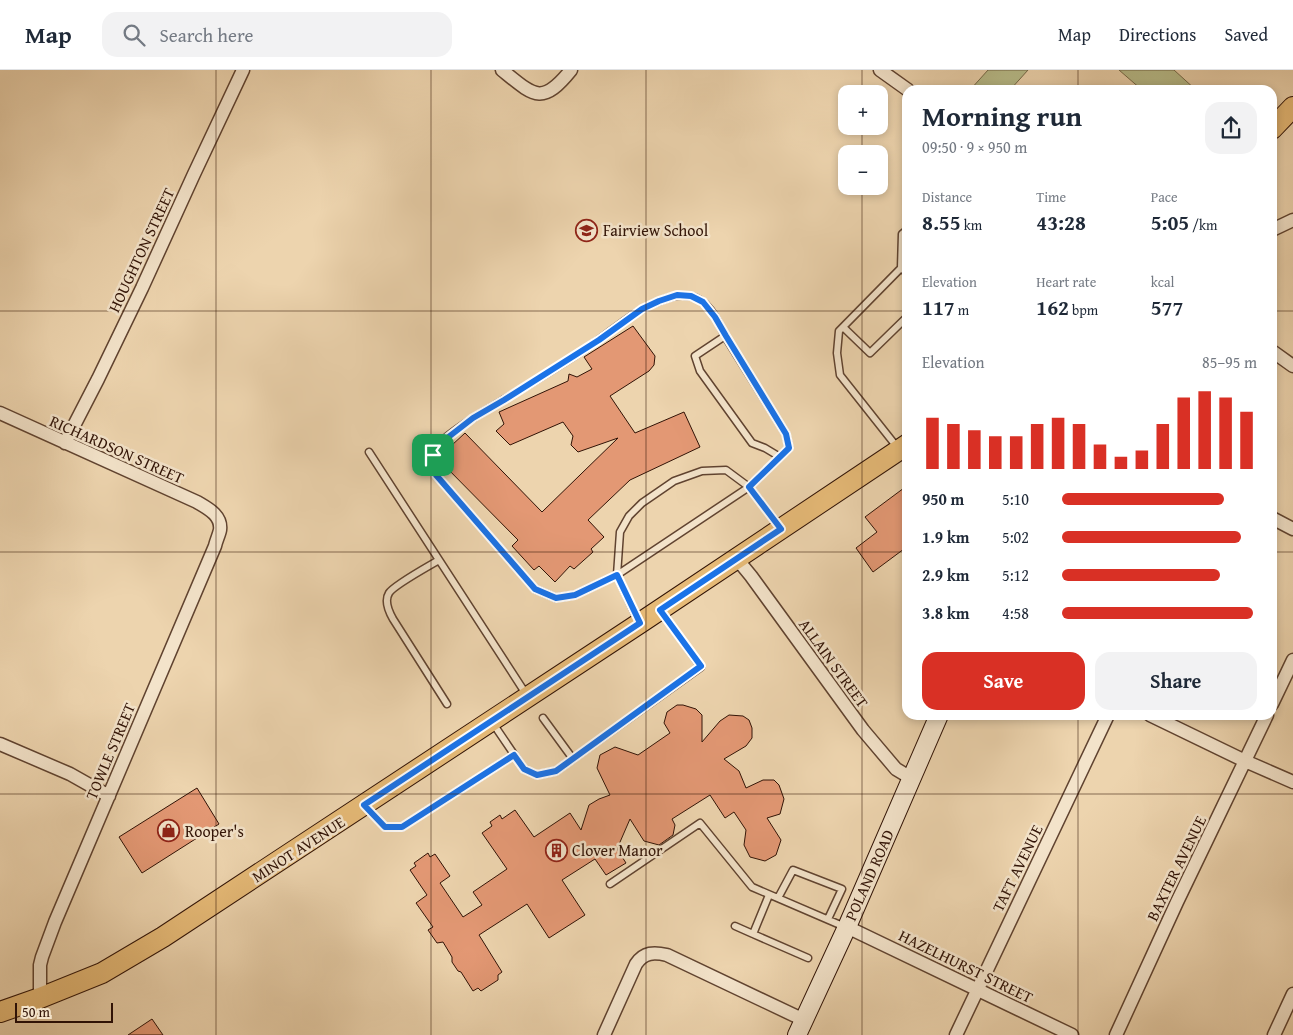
<!DOCTYPE html>
<meta charset="utf-8">
<style>
:root{--surface:#fff;--page:#f2f2f3;--text:#1f2937;--muted:#747a83;--line:#e0e1e3;--accent:#d93025}
body{margin:0;font-family:"Gentium Book Plus",serif;background:var(--page);color:var(--text);height:100vh;display:flex;flex-direction:column;font-size:19px;white-space:nowrap}
*{box-sizing:border-box;margin:0}
p{font-size:16px;color:var(--muted)}
.icon{flex:none;width:28px;height:28px;fill:none;stroke:currentColor;stroke-width:2;stroke-linecap:round;stroke-linejoin:round}
.map{position:relative;flex:1;overflow:hidden}
.panel{position:absolute;left:902px;top:15px;width:375px;height:635px;display:flex;flex-direction:column;background:var(--surface);border-radius:15px;box-shadow:0 2px 8px #0003}
.panel>*{flex:none}
.controls{position:absolute;left:838px;top:15px;display:grid;gap:10px}
.controls a{display:grid;place-items:center;width:50px;height:50px;border-radius:10px;background:var(--surface);box-shadow:0 2px 8px #0003;font-size:25px}
.scale{position:absolute;left:15px;bottom:12px;width:98px;box-sizing:border-box;padding-left:5px;border:2px solid #311306;border-top:0;font-size:14px;line-height:18px;white-space:nowrap;color:#311306;-webkit-text-stroke:4px #f3e3ca;paint-order:stroke}
.pin{position:absolute;display:grid;place-items:center;width:42px;height:42px;color:#fff;margin:-21px;border-radius:10px;box-shadow:0 2px 8px #0006}
.round{display:grid;place-items:center;flex:none;width:52px;height:52px;border-radius:15px;background:var(--page)}
.overview{display:flex;align-items:center;justify-content:space-between;height:85px;padding:0 20px}
h1{font-size:28px;font-weight:700;line-height:38px}
.stats{display:grid;grid-template-columns:repeat(3,1fr);gap:8px;height:85px;padding:5px 20px}
.stats div{display:grid;align-content:center}
.stats b{font-size:21px;font-weight:700}
.stats small{font-size:14px;font-weight:400}
.stats p{font-size:14px}
.chart{height:140px;padding:10px 20px}
.chart p{display:flex;justify-content:space-between}
.chart svg{width:100%;height:90px;margin-top:5px;stroke:var(--accent);stroke-width:6}
.primary-button{display:flex;gap:10px;margin-top:auto;padding:10px 20px}
.primary-button a{flex:1;height:58px;border-radius:15px;background:var(--accent);color:#fff;font-size:20px;font-weight:700;line-height:58px;text-align:center}
.primary-button a+a{background:var(--page);color:var(--text)}
ul{padding:0 20px;list-style:none;font-size:16px}
li{display:grid;grid-template-columns:80px 60px 1fr;align-items:center;height:38px}
li i{height:12px;border-radius:6px;background:var(--accent)}
header{display:flex;align-items:center;gap:30px;box-sizing:border-box;height:70px;padding:0 25px;background:var(--surface);border-bottom:1px solid var(--line)}
header strong{font-size:24px}
nav{display:flex;gap:28px;margin-inline-start:auto;font-size:18px}
.search{width:350px;height:45px;background:var(--page);display:flex;align-items:center;gap:12px;box-sizing:border-box;padding:0 18px;border-radius:15px;color:var(--muted);font-size:19px}
.map>svg:first-child{display:block}
</style>
<header>
<strong>Map</strong>
<div class="search"><svg class="icon" aria-label="search" viewBox="0 0 24 24"><circle cx="10" cy="10" r="6"/><path d="M15 15l6 6"/></svg>Search here</div>
<nav><a>Map</a><a>Directions</a><a>Saved</a></nav>
</header>
<div class="map">
<svg width="1293" height="965" viewBox="0 0 1293 965">
<rect width="100%" height="100%" fill="#edd4ae"/>
<filter id="stains"><feTurbulence type="fractalNoise" baseFrequency=".004" numOctaves="4"/><feColorMatrix values="0 0 0 0 .2 0 0 0 0 .09 0 0 0 0 .02 0 0 0 .5 -.17"/></filter>
<radialGradient id="worn" r=".72"><stop offset=".6" stop-color="#630" stop-opacity="0"/><stop offset="1" stop-color="#630" stop-opacity=".3"/></radialGradient>
<path fill="#b8bd8b" stroke="#746848" d="M988 0H1028L1010 20H970Z
M1119 0H1174L1196 20H1142Z"/>
<path fill="#e39874" stroke="#311306" d="M633 256 655 286 654 295 649 301 610 326 635 363 684 342 700 377 630 410 588 450 604 467 591 479 593 482 574 499 570 496 555 512 539 496 534 500 512 476 518 470 438 389V388L465 363 542 442 618 368 578 382 571 375 573 366 563 352 510 375 496 361 504 354 499 342 568 311 569 304 577 307 592 299 584 287Z
M908 415V476L873 502 856 478 877 462 865 447Z
M677 635H683L696 639 702 645V672L720 651 729 645 743 646 749 650 752 658V668L746 676 724 689 739 701 746 718 763 710H774L779 715 784 729 780 744 767 748 781 770 776 785 765 791 750 787 744 775 746 760 734 742 725 748 710 725 672 749 675 755 673 765 659 775 644 771 630 749 617 779 626 793 606 805 595 789 562 810 585 845 549 868 527 834 479 865 502 902 498 905V910L481 921 478 918 473 921 461 902 458 901 452 892V887L443 872 437 873 428 860 433 857 416 833 427 825 410 800 416 796 414 793 428 783 430 787 435 784 450 806 440 813 463 847 482 835 473 822 507 799 482 763 492 756 490 752 500 745 502 749 515 740 534 767 570 743 581 760 589 735 599 729 610 725 597 698 600 685 615 677 638 685 670 663 664 653 667 642Z
M197 718 219 754 142 803 119 767Z
M152 949 163 965H128Z"/>
<g fill="none" stroke-linecap="round" stroke-linejoin="round">
<defs>
<path id="lane" d="M901 198 908 204
M843 257 870 283 908 246
M725 266C718 251 708 228 689 226 679 224 669 227 660 231 634 240 610 263 587 278 559 296 531 314 503 330 482 343 461 354 443 370 435 378 433 387 431 397L436 405 535 519 556 528 575 525 617 505 749 417 789 378 786 364 725 266 695 286 700 301 752 373 765 378 780 387
M897 377 840 305 837 283 839 261 901 198 902 164 908 159
M369 382 526 624
M439 490C429 496 394 515 389 523 384 531 389 542 393 549L447 634
M638 550 617 505 620 462 629 446 642 433 674 411 702 401 726 400 749 417 779 456
M543 648 573 689
M492 652 524 699 537 705 556 701 701 597 661 541
M366 737 385 757H402L514 685
M610 814 700 753 752 817 845 857
M769 825 753 864 808 888
M778 828 793 800 842 819 828 849
M735 856 753 864"/>
<path id="street" d="M502 0C534 26 542 36 571 0
M880 0 908 20
M1272 160 1293 150
M1272 281 1293 296
M0 343 197 432C207 438 222 445 220 460 219 465 216 471 215 476L55 852 42 887 40 895V928
M65 373 98 309 142 218 194 104 243 0
M1272 448 1293 459
M737 489 751 506 863 660 896 699 911 708
M1272 634 1293 590
M1150 645 1245 691 1293 712
M0 674 70 704 109 726
M847 857 1072 965
M604 965 636 894C644 882 654 882 667 885L804 950
M956 965 1108 645
M1116 965 1177 832 1267 645
M1274 965 1293 924"/>
<path id="secondary" d="M797 965 847 857 939 645"/>
<path id="primary" d="M1272 59 1293 37
M0 942 40 928 102 903 163 867 640 553 908 374"/>
</defs>
<use href="#lane" stroke="#604330" stroke-width="9"/>
<use href="#street" stroke="#604330" stroke-width="15"/>
<use href="#secondary" stroke="#311306" stroke-width="20"/>
<use href="#primary" stroke="#311306" stroke-width="22"/>
<use href="#lane" stroke="#f3e3ca" stroke-width="6"/>
<use href="#street" stroke="#f3e3ca" stroke-width="12"/>
<use href="#secondary" stroke="#f3e3ca" stroke-width="18"/>
<use href="#primary" stroke="#e6ba77" stroke-width="20"/>
</g>
<g fill="none" stroke-linecap="round" stroke-linejoin="round">
<defs>
<path id="route" d="M677 225 691 226 703 232 715 247 726 266 786 364 789 378 749 417 781 459 660 540 701 596 556 701 537 705 524 699 514 685 402 757H385L364 735 640 553 617 505 575 525 556 528 535 519 436 405 431 397 433 385 442 372 473 348 504 330 599 270 642 239 659 231Z"/>
</defs>
<use href="#route" stroke="#fff" stroke-width="10"/>
<use href="#route" stroke="#1a73e8" stroke-width="6"/>
</g>
<path fill="none" stroke="#311306" stroke-width="1" stroke-opacity="0.55" d="M216 0V965M431 0V965M646 0V965M862 0V24M1078 0V20M862 56V84M862 116V965M0 241H908M1272 241H1293M0 482H908M1272 482H1293M1078 645V965M0 724H1293"/>
<defs>
<symbol id="school-ring" viewBox="-11 -11 22 22"><circle r="9.5" fill="#f3e3ca" stroke="#8f2418" stroke-width="1.5"/><path d="M0-5L7-2L0 1L-7-2ZM-4 1L0 2.5L4 1V4Q0 6-4 4Z" fill="#8f2418"/></symbol>
<symbol id="shop-ring" viewBox="-11 -11 22 22"><circle r="9.5" fill="#f3e3ca" stroke="#8f2418" stroke-width="1.5"/><path d="M-5-2.5h2.3a2.7 3.5 0 0 1 5.4 0H5L5.5 6h-11ZM-1.5-2.5h3a1.5 2.3 0 0 0-3 0Z" fill="#8f2418"/></symbol>
<symbol id="building-ring" viewBox="-11 -11 22 22"><circle r="9.5" fill="#f3e3ca" stroke="#8f2418" stroke-width="1.5"/><path d="M-4-6H4V6H1V3H-1V6H-4ZM-2.5-4.3h1.7v1.8h-1.7ZM.8-4.3h1.7v1.8H.8ZM-2.5-1h1.7V.8h-1.7ZM.8-1h1.7V.8H.8Z" fill="#8f2418"/></symbol>
</defs>
<g fill-rule="evenodd">
<use href="#school-ring" x="574" y="148" width="25" height="25"/>
<use href="#shop-ring" x="156" y="748" width="25" height="25"/>
<use href="#building-ring" x="544" y="768" width="25" height="25"/>
</g>
<g text-anchor="middle" dominant-baseline="central" stroke-width="5" stroke-linejoin="round" paint-order="stroke">
<g font-size="16" fill="#311306" stroke="#f3e3ca" text-anchor="start">
<text x="603" y="160">Fairview School</text>
<text x="185" y="761">Rooper's</text>
<text x="572" y="780">Clover Manor</text>
</g>
<g font-size="16" fill="#311306" stroke="#f3e3ca">
<text transform="translate(141 180) rotate(-65)">HOUGHTON STREET</text>
<text transform="translate(117 379) rotate(24)">RICHARDSON STREET</text>
<text transform="translate(834 593) rotate(54)">ALLAIN STREET</text>
<text transform="translate(110 681) rotate(-67)">TOWLE STREET</text>
<text transform="translate(298 779) rotate(-33)">MINOT AVENUE</text>
<text transform="translate(1017 798) rotate(-64)">TAFT AVENUE</text>
<text transform="translate(1176 798) rotate(-64)">BAXTER AVENUE</text>
<text transform="translate(869 805) rotate(-66)">POLAND ROAD</text>
<text transform="translate(966 896) rotate(26)">HAZELHURST STREET</text>
</g>
</g>
<rect width="100%" height="100%" filter="url(#stains)"/>
<rect width="100%" height="100%" fill="url(#worn)"/>
</svg>
<div class="controls">
<a>+</a>
<a>−</a>
</div>
<div class="scale">50 m</div>
<div class="pin" style="left:433px;top:385px;background:#1e9e55"><svg class="icon" aria-label="arrive" viewBox="0 0 24 24"><path d="M6 21V4h12l-3 4 3 4H6"/></svg></div>
<section class="panel">
<div class="overview"><div><h1>Morning run</h1><p>09:50 · 9 × 950 m</p></div><a class="round"><svg class="icon" aria-label="share" viewBox="0 0 24 24"><path d="M12 15V3M7 8l5-5 5 5M5 13v7h14v-7"/></svg></a></div>
<div class="stats">
<div><p>Distance</p><b>8.55<small> km</small></b></div>
<div><p>Time</p><b>43:28</b></div>
<div><p>Pace</p><b>5:05<small> /km</small></b></div>
</div>
<div class="stats">
<div><p>Elevation</p><b>117<small> m</small></b></div>
<div><p>Heart rate</p><b>162<small> bpm</small></b></div>
<div><p>kcal</p><b>577</b></div>
</div>
<div class="chart"><p><span>Elevation</span>85–95 m</p>
<svg viewBox="0 0 160 44" preserveAspectRatio="none"><path d="M5 44V19M15 44V22M25 44V25M35 44V28M45 44V28M55 44V22M65 44V19M75 44V22M85 44V32M95 44V38M105 44V35M115 44V22M125 44V9M135 44V6M145 44V9M155 44V16"/></svg>
</div>
<ul>
<li><b>950 m</b>5:10<i style="width:83%"></i></li>
<li><b>1.9 km</b>5:02<i style="width:92%"></i></li>
<li><b>2.9 km</b>5:12<i style="width:81%"></i></li>
<li><b>3.8 km</b>4:58<i style="width:98%"></i></li>
</ul>
<div class="primary-button"><a>Save</a><a>Share</a></div>
</section>
</div>
